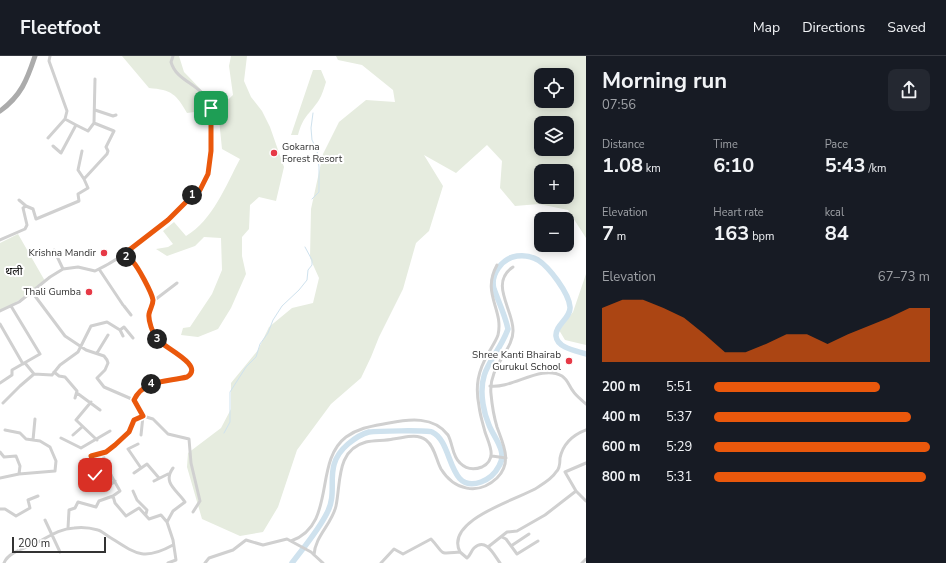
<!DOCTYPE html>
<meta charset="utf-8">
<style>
:root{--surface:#171b24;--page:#242831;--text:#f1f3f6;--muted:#9ea1a6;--line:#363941;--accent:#ea580c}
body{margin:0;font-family:"Nunito Sans","Noto Sans Devanagari",sans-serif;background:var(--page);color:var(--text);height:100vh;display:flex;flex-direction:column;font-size:15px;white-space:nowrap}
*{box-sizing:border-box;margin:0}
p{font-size:13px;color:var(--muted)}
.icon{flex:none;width:22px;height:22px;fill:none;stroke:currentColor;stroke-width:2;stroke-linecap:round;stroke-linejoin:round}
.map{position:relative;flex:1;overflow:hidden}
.panel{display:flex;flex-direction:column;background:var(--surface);width:360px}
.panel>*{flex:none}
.controls{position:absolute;left:534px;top:12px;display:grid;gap:8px}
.controls a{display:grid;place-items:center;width:40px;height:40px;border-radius:8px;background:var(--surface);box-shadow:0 2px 10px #0003;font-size:20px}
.scale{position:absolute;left:12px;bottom:10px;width:94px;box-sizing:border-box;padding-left:4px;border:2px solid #333;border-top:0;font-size:11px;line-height:14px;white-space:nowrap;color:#333;-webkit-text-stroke:3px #fff;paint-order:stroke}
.pin{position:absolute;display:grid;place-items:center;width:34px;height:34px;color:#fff;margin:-17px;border-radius:8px;box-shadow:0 2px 6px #0006}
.km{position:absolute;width:20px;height:20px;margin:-10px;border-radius:50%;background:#222;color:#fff;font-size:11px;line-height:20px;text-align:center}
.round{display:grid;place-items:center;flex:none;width:42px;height:42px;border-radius:8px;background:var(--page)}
.overview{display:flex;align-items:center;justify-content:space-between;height:68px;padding:0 16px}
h1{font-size:22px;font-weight:700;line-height:30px}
.stats{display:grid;grid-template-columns:repeat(3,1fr);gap:6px;height:68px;padding:4px 16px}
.stats div{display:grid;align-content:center}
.stats b{font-size:20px;font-weight:700}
.stats small{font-size:11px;font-weight:400}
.stats p{font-size:11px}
.chart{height:112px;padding:8px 16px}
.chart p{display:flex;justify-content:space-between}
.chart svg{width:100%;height:72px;margin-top:4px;fill:var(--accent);opacity:.7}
ul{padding:0 16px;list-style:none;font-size:13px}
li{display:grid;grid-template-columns:64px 48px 1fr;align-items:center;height:30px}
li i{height:10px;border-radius:5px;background:var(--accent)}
header{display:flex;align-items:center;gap:24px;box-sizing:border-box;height:56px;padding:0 20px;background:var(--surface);border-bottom:1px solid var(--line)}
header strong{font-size:19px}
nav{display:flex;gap:22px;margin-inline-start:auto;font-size:14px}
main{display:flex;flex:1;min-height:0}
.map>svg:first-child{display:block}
</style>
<header>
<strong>Fleetfoot</strong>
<nav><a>Map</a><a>Directions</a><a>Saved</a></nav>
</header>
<main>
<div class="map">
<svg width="586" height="507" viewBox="0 0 586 507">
<rect width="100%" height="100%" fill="#fff"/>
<path fill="#e6ecdf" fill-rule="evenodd" d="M122 0H179L184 16 212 45 202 55 187 57C176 38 172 34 149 32Z
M231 0H247L244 25 251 41 262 55 270 71 284 111 276 145 259 141 250 149 249 173 242 181V200L246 218 231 252 218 273 198 281 181 279 183 272 190 271 212 238 222 214 221 182 204 181 195 190 167 200 156 193 168 191 173 188 163 175 174 166 186 180C213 164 226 129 240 103L222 93 218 53 233 39 229 10Z
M336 0H586V205V182L568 154 539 148 515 150 500 132 502 105 487 89 456 117 424 99 443 130 429 175 416 187 403 233 379 281 371 301 361 322 331 348 297 394 278 451 263 476 240 480 202 463 187 411 188 397 221 372 231 353V327L258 294 269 271 292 252 313 247 319 222 310 202 311 153 323 98 339 66 366 44 395 46 393 34 362 9 338 4ZM541 19H567V45H541ZM541 67H567V93H541ZM541 115H567V141H541Z
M313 14H321L326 26C324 32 322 39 319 44 309 59 303 60 298 79H291Z
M18 178 45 225 12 249 0 254V187Z
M586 218V289L565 284 559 274 573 256Z"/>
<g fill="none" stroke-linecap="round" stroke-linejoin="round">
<path stroke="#cfe2ee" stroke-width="1" d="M312 143 319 136V111L317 94 312 84 311 72 313 57
M224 377 230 366V336L246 311 256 301 260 288 268 277 273 264 282 250 299 234 307 224 308 214 312 209V204L305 191"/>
<path stroke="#cfe2ee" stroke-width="5.5" d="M292 507C304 491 318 475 327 457 340 433 321 411 348 388 354 383 361 378 369 376 377 375 426 374 432 376 454 386 447 438 481 426 489 423 495 418 499 410 508 396 494 382 489 369 486 362 484 355 483 348 477 311 497 303 508 273 505 259 499 247 494 233 490 219 502 202 517 200 524 199 531 200 538 204 549 211 569 237 570 251 571 262 555 269 556 280 557 292 577 295 586 298"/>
<path stroke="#d0d0d0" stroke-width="3" d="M50 0 49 5 67 55 65 63
M95 54 113 60 116 59
M94 67 95 23
M48 82 65 63 76 69
M82 95 78 114 84 123
M19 144 26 150
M0 184 25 173 27 169 23 152 26 150 33 153 36 163 79 145 78 138 88 132 84 123 107 98 108 95 106 91 114 75 94 67 88 75 76 69 61 97 53 90
M54 194 63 213
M124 198C128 205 134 207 139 214 144 223 147 233 153 242L156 243 177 227
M99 213 123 249
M32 236 65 280 86 294 104 300 107 304 108 307 105 314 97 322 104 331 134 344
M153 242C152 259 145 263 156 281 160 289 206 310 188 320 183 323 177 323 172 323 157 324 141 329 134 344L143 360 153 363 168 378 189 383 191 407 200 445 193 456
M124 250 131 259
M0 255 19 246 50 221 63 213 78 211 95 215C131 198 161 170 189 142 192 139 198 137 201 133 211 121 216 64 210 50 202 27 177 27 171 6L173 0
M0 268 23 308
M120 274 123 280
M97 297 108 279
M25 307 34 318 52 319 60 309 78 296 91 270 107 266 120 274 124 271 133 282
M54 316 59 320 65 321 77 335 75 342
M0 327 12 319V314L40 298 11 250
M490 330C512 333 541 308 562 320 568 324 569 330 573 335 576 340 582 344 586 348
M77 337 100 354
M91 346 76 364 97 384
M3 347 20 330 34 318
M5 374 20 377 26 383 40 385 50 391 56 405 55 415 19 418
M73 379 82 371
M61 382 81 392 110 375
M33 384 35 363
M138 388 128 393 141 412
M0 396 4 401 16 400 20 410 19 418 0 422
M492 400 506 402
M586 407 565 416 576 435 586 445
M134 417 147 408 159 422
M154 425 168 418
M100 427 94 417 96 414 91 399 106 396 115 389 129 376 133 364 143 360 141 379
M104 434 115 425
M133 435 137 444 147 454 146 458
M113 440 115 447 126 460 139 452 149 463 161 459 167 466
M0 453H5L16 460 30 452 28 444 38 440
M45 464 60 496
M68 472 69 454 75 452 78 446 96 451 99 445 113 440 120 435 112 421 102 397
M502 481 506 483 517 498 538 485
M291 485C337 469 313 406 346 381 360 371 373 370 389 367 409 363 434 360 448 379 453 388 452 400 460 407 466 413 474 414 482 411 498 403 489 388 485 376 483 368 480 359 479 350 475 330 478 315 488 298 491 292 496 285 498 279 504 253 481 238 497 209
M511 490 529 478
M488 491 507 476 517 475 545 459 576 435
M460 496C444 465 515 444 535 433 541 429 552 423 556 416 560 413 560 407 560 402 563 388 573 379 586 374
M314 499C315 480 332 468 336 450 341 426 336 394 366 386 375 384 385 385 393 383 404 382 416 377 426 384 435 391 436 404 441 413 454 434 478 440 497 422 513 406 503 388 497 371 494 361 492 349 491 338 488 310 514 294 513 274 513 253 489 227 513 211
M4 507C8 497 22 493 32 489 46 483 57 473 74 472 81 471 91 472 98 474 102 475 107 480 111 482 136 498 144 505 173 489
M168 507 176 504 173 484 167 466 173 455 185 446C177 434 162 427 173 412
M205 507 209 502 233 494 246 484 263 489 287 483 311 496 323 507
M381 507 394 493 403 498 431 483C446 499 437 498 460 496L467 502C470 500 471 495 474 492 486 481 494 499 500 507
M582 507 586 503"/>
<path stroke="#ababab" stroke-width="5" d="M0 55C21 40 27 24 35 0"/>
</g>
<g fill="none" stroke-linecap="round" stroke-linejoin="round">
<defs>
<path id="route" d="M95 419 96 414 91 400 106 396 115 389 129 376 134 364 143 360 134 344C144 323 167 326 187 321 206 309 162 291 156 282 153 277 148 265 149 258 150 253 153 249 153 244 152 237 138 211 133 206 130 202 127 203 124 198L168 164 194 138 200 134 208 118 211 95V52"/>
</defs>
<use href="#route" stroke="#fff" stroke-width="8"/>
<use href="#route" stroke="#ea580c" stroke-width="5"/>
</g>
<g fill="#e63946" stroke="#fff" stroke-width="1.5">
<circle cx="274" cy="97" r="4"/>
<circle cx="104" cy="197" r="4"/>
<circle cx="89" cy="236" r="4"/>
<circle cx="569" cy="305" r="4"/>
</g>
<g text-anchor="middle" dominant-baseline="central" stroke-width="4" stroke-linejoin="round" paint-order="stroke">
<g font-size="10" fill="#333" stroke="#fff" text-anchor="end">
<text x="282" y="91" text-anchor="start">Gokarna<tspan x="282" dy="12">Forest Resort</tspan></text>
<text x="96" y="197">Krishna Mandir</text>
<text x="81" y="236">Thali Gumba</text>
<text x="561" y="299">Shree Kanti Bhairab<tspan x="561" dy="12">Gurukul School</tspan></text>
</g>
<g font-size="11" fill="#000" stroke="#fff">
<text x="14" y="215">थली</text>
</g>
</g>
</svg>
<div class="controls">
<a><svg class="icon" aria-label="locate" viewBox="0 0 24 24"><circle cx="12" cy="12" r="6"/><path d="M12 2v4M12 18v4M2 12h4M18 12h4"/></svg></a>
<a><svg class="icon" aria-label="layers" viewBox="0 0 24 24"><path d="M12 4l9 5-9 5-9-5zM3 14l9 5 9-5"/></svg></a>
<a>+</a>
<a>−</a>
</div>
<div class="scale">200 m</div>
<div class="pin" style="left:211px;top:52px;background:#1e9e55"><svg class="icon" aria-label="arrive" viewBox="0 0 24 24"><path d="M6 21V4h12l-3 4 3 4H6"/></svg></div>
<div class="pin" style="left:95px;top:419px;background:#d93025"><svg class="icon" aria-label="check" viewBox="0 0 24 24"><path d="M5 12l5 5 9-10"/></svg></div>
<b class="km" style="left:192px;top:139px">1</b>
<b class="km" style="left:126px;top:201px">2</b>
<b class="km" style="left:157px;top:283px">3</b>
<b class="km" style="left:151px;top:328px">4</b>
</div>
<section class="panel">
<div class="overview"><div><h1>Morning run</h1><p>07:56</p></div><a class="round"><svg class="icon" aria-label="share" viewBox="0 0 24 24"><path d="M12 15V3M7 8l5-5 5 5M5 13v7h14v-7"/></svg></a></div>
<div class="stats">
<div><p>Distance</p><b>1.08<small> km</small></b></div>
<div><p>Time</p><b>6:10</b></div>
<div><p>Pace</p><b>5:43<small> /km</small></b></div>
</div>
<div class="stats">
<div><p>Elevation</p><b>7<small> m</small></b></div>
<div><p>Heart rate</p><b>163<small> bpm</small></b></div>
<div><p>kcal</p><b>84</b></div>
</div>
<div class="chart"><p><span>Elevation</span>67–73 m</p>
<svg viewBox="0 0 160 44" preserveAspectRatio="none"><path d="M0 44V11L10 6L20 6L30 11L40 17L50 27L60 38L70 38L80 33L90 27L100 27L110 33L120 27L130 22L140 17L150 11L160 11V44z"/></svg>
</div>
<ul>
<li><b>200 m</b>5:51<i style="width:77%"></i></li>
<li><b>400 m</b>5:37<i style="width:91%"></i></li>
<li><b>600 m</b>5:29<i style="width:100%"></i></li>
<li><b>800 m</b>5:31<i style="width:98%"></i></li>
</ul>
</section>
</main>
